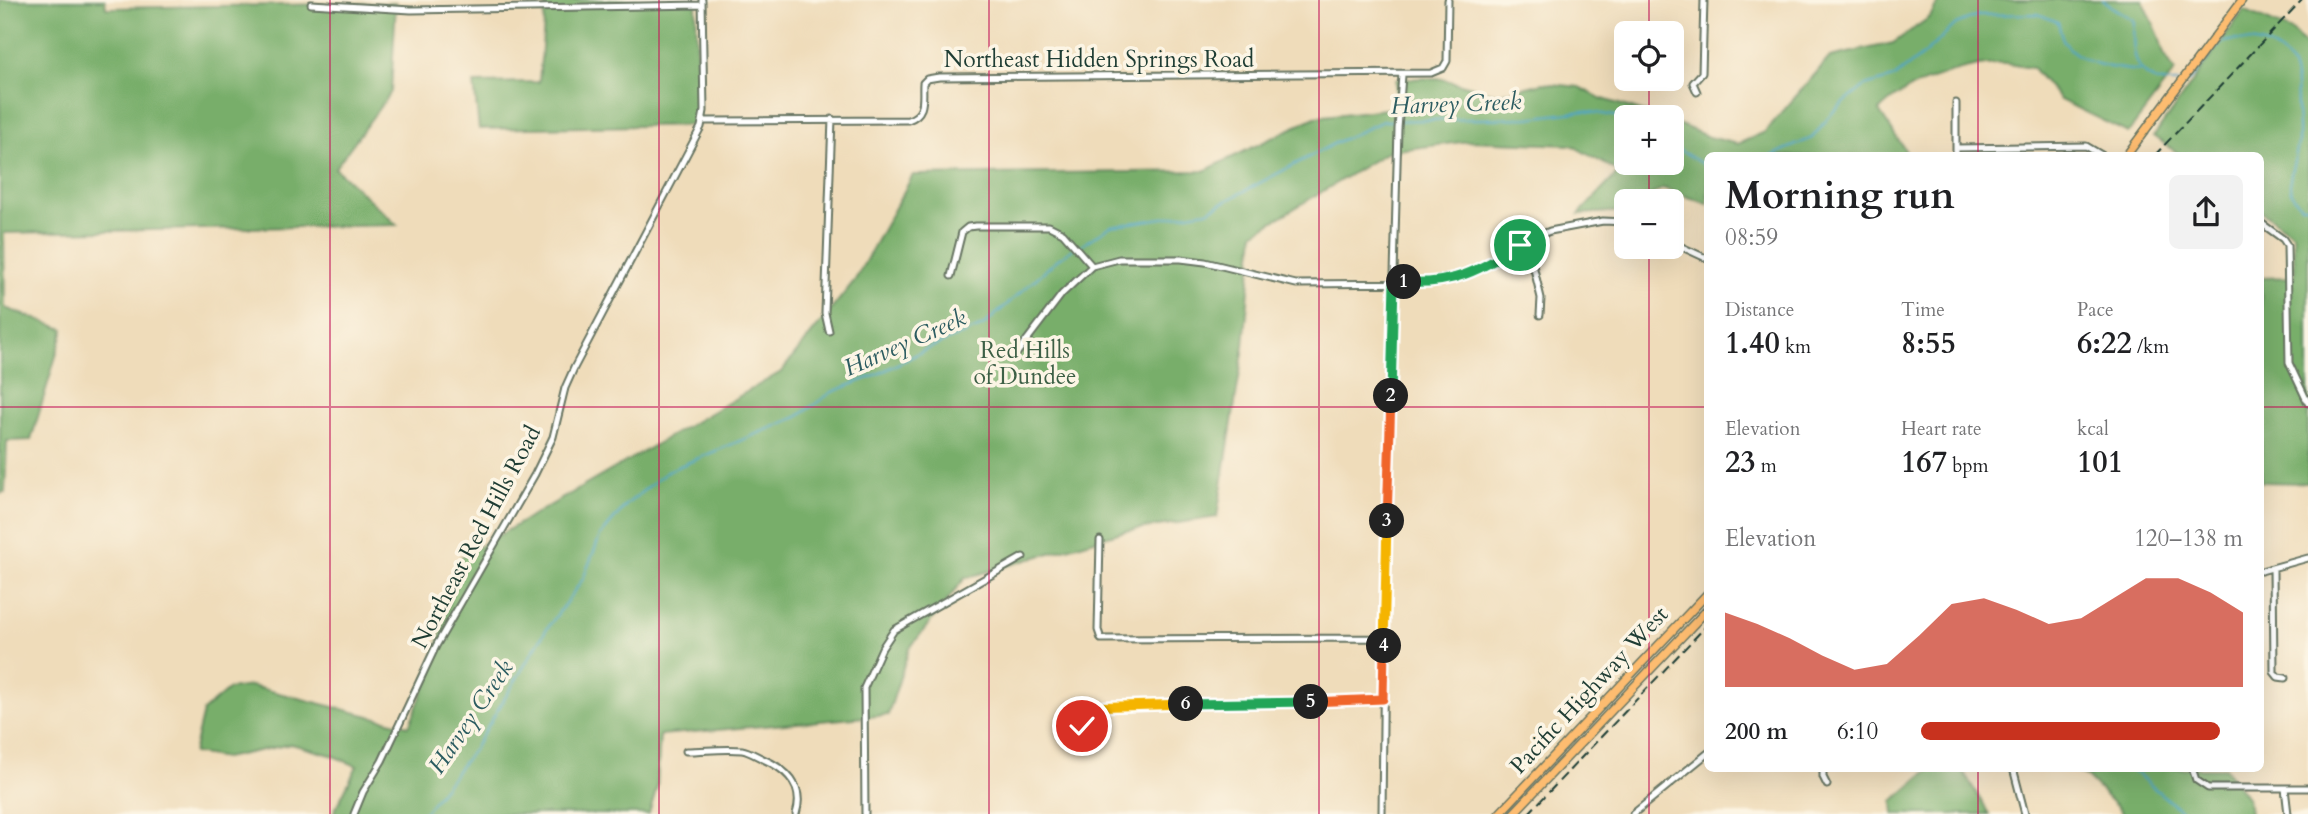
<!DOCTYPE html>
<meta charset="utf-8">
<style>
:root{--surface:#fff;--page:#f2f2f2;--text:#202124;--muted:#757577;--accent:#c8321e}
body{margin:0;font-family:Cardo,serif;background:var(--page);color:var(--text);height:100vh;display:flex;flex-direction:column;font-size:26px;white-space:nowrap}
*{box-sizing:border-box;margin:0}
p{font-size:23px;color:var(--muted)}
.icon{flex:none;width:38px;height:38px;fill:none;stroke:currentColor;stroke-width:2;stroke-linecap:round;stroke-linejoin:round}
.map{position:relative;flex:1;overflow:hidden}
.details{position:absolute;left:1704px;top:152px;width:560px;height:620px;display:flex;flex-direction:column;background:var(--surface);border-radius:10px;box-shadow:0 7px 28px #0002}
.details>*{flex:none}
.fabs{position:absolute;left:1614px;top:21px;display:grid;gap:14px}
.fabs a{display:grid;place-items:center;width:70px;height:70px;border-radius:10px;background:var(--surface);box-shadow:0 7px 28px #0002;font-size:35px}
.pin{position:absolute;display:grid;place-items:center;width:60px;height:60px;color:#fff;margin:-30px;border:4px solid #fff;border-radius:50%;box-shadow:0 2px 7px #0007}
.km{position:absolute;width:35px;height:35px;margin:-18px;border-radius:50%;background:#222;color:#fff;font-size:19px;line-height:35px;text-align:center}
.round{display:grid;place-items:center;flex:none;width:74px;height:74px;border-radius:10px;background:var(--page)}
.summary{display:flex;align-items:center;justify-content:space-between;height:119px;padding:0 21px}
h1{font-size:38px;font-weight:700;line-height:52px}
.metrics{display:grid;grid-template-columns:repeat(3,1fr);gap:10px;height:119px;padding:7px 21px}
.metrics div{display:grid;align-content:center}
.metrics b{font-size:30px;font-weight:700}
.metrics small{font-size:19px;font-weight:400}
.metrics p{font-size:19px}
.chart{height:196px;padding:14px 21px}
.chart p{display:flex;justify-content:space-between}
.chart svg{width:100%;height:126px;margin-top:7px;fill:var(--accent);opacity:.7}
ul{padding:0 21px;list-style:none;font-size:23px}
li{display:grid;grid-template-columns:112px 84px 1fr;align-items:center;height:52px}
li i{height:18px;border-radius:9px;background:var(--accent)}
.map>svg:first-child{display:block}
</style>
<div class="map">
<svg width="2308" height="814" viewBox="0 0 2308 814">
<rect width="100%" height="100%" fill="#fcf5e5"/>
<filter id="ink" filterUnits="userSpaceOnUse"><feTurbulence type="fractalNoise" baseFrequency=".0143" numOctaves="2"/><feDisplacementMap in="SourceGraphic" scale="14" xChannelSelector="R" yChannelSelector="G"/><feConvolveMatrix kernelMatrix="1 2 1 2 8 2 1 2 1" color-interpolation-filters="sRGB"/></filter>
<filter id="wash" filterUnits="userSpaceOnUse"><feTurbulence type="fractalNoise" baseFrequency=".00686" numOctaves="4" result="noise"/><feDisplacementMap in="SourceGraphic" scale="28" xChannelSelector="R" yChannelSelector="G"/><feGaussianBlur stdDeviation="1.57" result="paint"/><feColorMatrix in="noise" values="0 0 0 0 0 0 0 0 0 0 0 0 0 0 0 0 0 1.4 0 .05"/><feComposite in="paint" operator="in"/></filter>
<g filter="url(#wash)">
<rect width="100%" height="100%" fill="#efdcba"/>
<path fill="#78ae6b" stroke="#4c7650" stroke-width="2" d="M0 0H105L106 8 396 3 391 92 335 168 397 225 4 233 5 308 64 329 31 440 7 441 5 492 0 493Z
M546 0H696L698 125 479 129 474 83 539 82Z
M1939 0H2143L2159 36 2164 54 2175 71 2128 133 2060 100 2033 68C2021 67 2007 62 1995 64 1959 67 1903 85 1879 111L1909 156H1708V204L1663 188 1641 201H1626V211L1579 214 1619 172 1571 145 1470 141 1389 151 1254 233 1244 346 1217 517 1125 531 965 578 909 649 888 715 660 735 657 787 649 814H333L357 766 331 755 291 744 225 758 193 753 203 711 229 689 251 686 409 726 430 674 461 557 781 372 855 280 913 175 1204 171 1315 117 1395 108 1396 79 1438 78 1498 94 1543 83 1579 87 1600 98 1660 117H1626V163H1671V121L1709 137 1738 144 1765 132 1830 57 1893 43 1930 17Z
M2244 10 2292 31 2308 48V483L2261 482V278L2295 277 2293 234 2261 211V156H2182L2154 136Z
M1931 768 1963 771 1989 814H1894L1893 801Z
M2069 768H2225L2248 799 2250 814H2122L2121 811 2087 777Z"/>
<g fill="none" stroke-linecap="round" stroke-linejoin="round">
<path stroke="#4ca5c9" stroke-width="2" d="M2103 0C2112 9 2124 13 2134 21 2131 55 2134 85 2178 83
M2187 82C2201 72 2208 52 2223 43 2232 38 2250 41 2260 43 2295 53 2296 72 2297 104 2297 117 2299 129 2298 142 2296 167 2279 185 2301 206H2308
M1671 140 1679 150 1708 167
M1771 156 1812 138 1833 112 1865 86 1893 78 1924 54 1956 24 1978 15 2038 14 2058 22C2060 29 2061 37 2065 43 2081 65 2116 69 2141 71
M1078 247 1111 226 1207 211 1337 142 1383 121 1528 118 1585 111 1626 118
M2130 768 2185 814
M423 814 474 749 546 630 583 579 600 536 627 504 668 471 797 417 832 392 874 376 927 349 983 326 1058 259 1073 249"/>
</g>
</g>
<g filter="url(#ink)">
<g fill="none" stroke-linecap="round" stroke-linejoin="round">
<defs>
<path id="minor" d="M311 4 411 10 702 5
M1697 92 1693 83 1702 73 1704 0
M1956 103V156
M703 121 908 120C927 114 922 98 923 83L927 79 939 77 1431 73 1443 68 1447 61 1448 0
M1956 148 2086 146 2103 156
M2261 223 2283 239 2287 245 2289 363 2308 403
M1527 240 1541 298 1540 315
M1671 242 1708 259
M951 276 962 232 968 227 976 226H1049L1063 233 1092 266 1119 259H1181L1205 262 1296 284 1426 283 1468 274 1486 266 1527 240 1550 231 1603 221 1626 222
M829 331 825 313 832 119
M1014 357 1062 294 1092 266
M1100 540 1098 630 1101 639 1384 638
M2273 568 2274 672 2278 677 2285 678
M2261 571 2308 558
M1079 710 1082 723 1080 730C1070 735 1059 728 1063 716L1088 707 1383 699
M686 751C704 751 724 748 742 750 749 751 756 756 763 759 786 769 805 786 796 814
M1823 768V777L1827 785
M2013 768 2025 814
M2192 768 2196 780 2208 788H2308
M2285 788 2288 814
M354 814 363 792 382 761 436 646 535 474 553 437 565 388 574 368 701 127 704 111 702 0
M865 814 864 688 882 648 894 630 1023 557
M1382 814 1384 638 1398 129 1402 75
M1633 814 1708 753"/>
<path id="major" d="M2126 156 2242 0
M1499 814 1708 593
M1513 814 1708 609"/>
</defs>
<use href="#minor" stroke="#687563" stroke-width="9"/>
<use href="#major" stroke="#687563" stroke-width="10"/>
<use href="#minor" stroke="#fff" stroke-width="5"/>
<use href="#major" stroke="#fdbc6f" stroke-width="7"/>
<path stroke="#1f3d34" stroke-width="2" stroke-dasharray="10 5" stroke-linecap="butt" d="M2154 156 2302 0
M1528 814 1708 624"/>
</g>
</g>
<g fill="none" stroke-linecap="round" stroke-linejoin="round" filter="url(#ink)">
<defs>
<path id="split-1" d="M1404 282C1455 285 1479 270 1520 245"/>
<path id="split-2" d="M1391 396 1394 282H1404"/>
<path id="split-3" d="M1387 521 1391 396"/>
<path id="split-4" d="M1384 646 1387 521"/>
<path id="split-5" d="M1311 702 1383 699 1384 646"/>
<path id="split-6" d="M1186 704 1311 702"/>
<path id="split-7" d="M1082 726 1079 710 1088 707 1186 704"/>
</defs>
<use href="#split-1" stroke="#fff" stroke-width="14"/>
<use href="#split-2" stroke="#fff" stroke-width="14"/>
<use href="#split-3" stroke="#fff" stroke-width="14"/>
<use href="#split-4" stroke="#fff" stroke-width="14"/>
<use href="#split-5" stroke="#fff" stroke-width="14"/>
<use href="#split-6" stroke="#fff" stroke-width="14"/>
<use href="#split-7" stroke="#fff" stroke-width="14"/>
<use href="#split-1" stroke="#22a559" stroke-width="9"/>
<use href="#split-2" stroke="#22a559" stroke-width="9"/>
<use href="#split-3" stroke="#f0652b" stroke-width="9"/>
<use href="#split-4" stroke="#f5b400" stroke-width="9"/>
<use href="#split-5" stroke="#f0652b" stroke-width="9"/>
<use href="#split-6" stroke="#22a559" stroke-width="9"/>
<use href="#split-7" stroke="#f5b400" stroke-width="9"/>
</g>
<path fill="none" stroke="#c2185b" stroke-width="2" stroke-opacity="0.55" d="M330 0V814M659 0V814M989 0V814M1319 0V814M1649 0V33M1978 0V156M1649 79V117M1649 163V201M1649 247V814M0 407H1708M2261 407H2308M1978 768V814"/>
<g text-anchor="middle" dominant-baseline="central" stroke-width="7" stroke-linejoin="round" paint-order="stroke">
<g font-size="23" fill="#1f3d34" stroke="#fcf5e5">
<text x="1099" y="59">Northeast Hidden Springs Road</text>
<text transform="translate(476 537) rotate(-62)">Northeast Red Hills Road</text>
<text transform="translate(1589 690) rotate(-47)">Pacific Highway West</text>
</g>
<g font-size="23" fill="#3d6046" stroke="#fcf5e5">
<text x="1025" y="350">Red Hills<tspan x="1025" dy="26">of Dundee</tspan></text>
</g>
<g font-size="24" font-style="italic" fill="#2c5c61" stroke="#fcf5e5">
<text transform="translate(1456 104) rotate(-2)">Harvey Creek</text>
<text transform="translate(905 343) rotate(-24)">Harvey Creek</text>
<text transform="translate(471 717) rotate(-56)">Harvey Creek</text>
</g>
</g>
</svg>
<div class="fabs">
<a><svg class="icon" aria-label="locate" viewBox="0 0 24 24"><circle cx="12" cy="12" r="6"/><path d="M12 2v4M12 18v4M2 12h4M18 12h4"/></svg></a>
<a>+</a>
<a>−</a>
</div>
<div class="pin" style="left:1520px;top:245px;background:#1e9e55"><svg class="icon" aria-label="arrive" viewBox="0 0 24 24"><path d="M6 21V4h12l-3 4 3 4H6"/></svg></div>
<div class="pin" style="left:1082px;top:726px;background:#d93025"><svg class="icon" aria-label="check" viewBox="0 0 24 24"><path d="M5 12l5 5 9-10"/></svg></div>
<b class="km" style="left:1404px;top:282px">1</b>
<b class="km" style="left:1391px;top:396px">2</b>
<b class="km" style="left:1387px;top:521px">3</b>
<b class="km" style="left:1384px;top:646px">4</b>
<b class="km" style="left:1311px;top:702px">5</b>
<b class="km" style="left:1186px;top:704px">6</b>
<section class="details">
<div class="summary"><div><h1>Morning run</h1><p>08:59</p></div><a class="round"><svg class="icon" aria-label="share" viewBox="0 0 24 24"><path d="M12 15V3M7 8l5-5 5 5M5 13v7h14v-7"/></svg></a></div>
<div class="metrics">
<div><p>Distance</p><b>1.40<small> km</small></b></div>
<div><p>Time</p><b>8:55</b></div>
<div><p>Pace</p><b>6:22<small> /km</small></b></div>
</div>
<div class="metrics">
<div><p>Elevation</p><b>23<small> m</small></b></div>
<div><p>Heart rate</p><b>167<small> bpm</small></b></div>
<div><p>kcal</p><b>101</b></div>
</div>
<div class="chart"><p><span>Elevation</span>120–138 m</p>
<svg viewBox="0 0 160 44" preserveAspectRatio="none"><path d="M0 44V18L10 22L20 27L30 33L40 38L50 36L60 26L70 15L80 13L90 17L100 22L110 20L120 13L130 6L140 6L150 11L160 18V44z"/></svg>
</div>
<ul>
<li><b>200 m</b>6:10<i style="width:93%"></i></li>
</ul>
</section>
</div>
